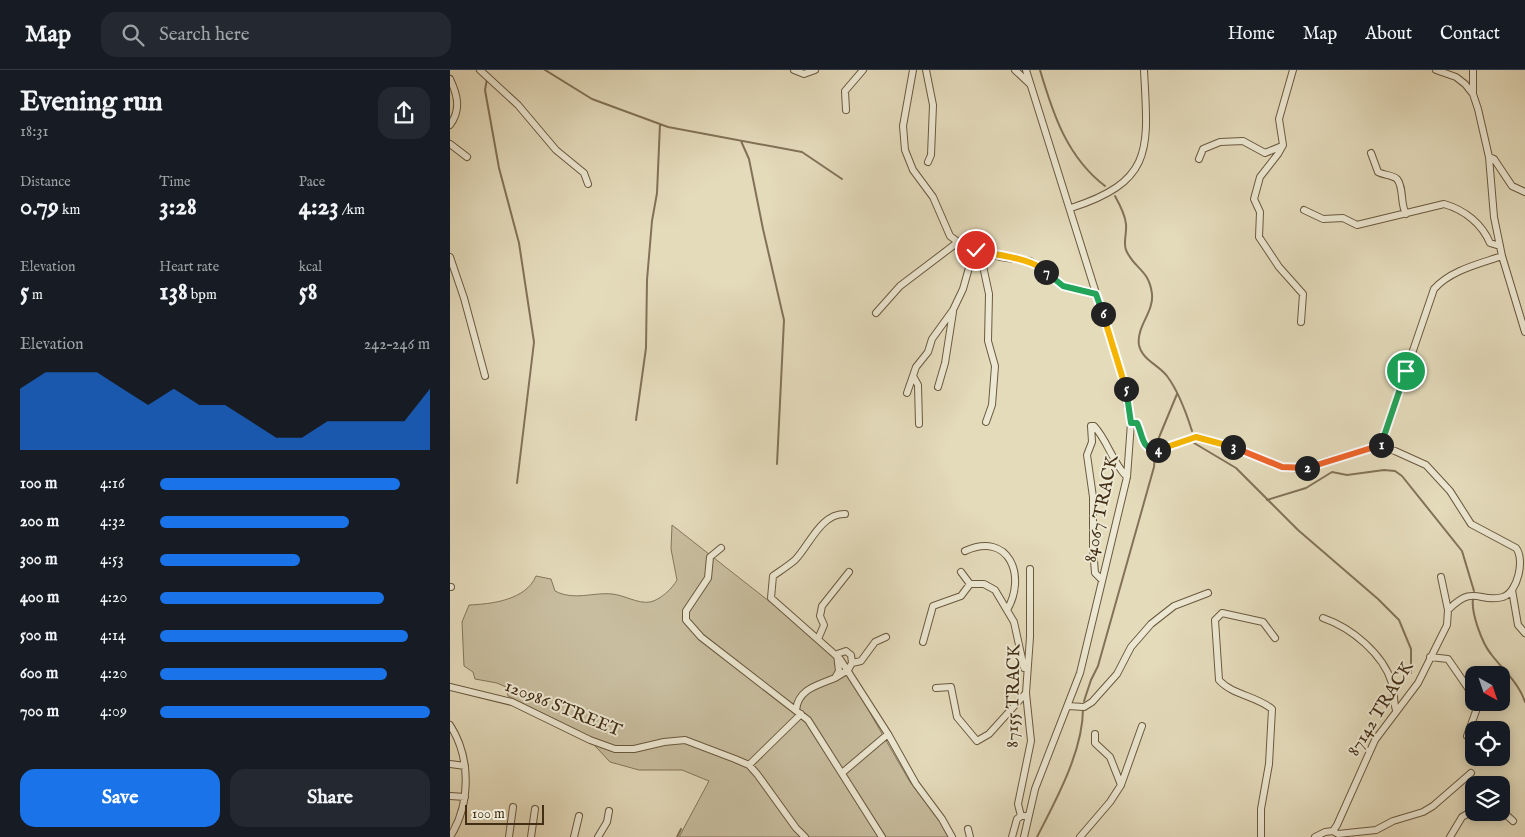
<!DOCTYPE html>
<meta charset="utf-8">
<style>
:root{--surface:#171b24;--page:#242831;--text:#f1f3f6;--muted:#9ea1a6;--line:#363941;--accent:#1a73e8}
body{margin:0;font-family:"IM FELL English",serif;background:var(--page);color:var(--text);height:100vh;display:flex;flex-direction:column;font-size:19px;white-space:nowrap}
*{box-sizing:border-box;margin:0}
p{font-size:16px;color:var(--muted)}
.icon{flex:none;width:28px;height:28px;fill:none;stroke:currentColor;stroke-width:2;stroke-linecap:round;stroke-linejoin:round}
.map{position:relative;flex:1;overflow:hidden}
.details{display:flex;flex-direction:column;background:var(--surface);width:450px}
.details>*{flex:none}
.needle{width:32px;rotate:140deg}
.buttons{position:absolute;left:1015px;top:596px;display:grid;gap:10px}
.buttons a{display:grid;place-items:center;width:45px;height:45px;border-radius:10px;background:var(--surface);box-shadow:0 2px 12px #0003;font-size:25px}
.scale{position:absolute;left:15px;bottom:12px;width:79px;box-sizing:border-box;padding-left:5px;border:2px solid #422e15;border-top:0;font-size:14px;line-height:18px;white-space:nowrap;color:#422e15;-webkit-text-stroke:4px #ede8d3;paint-order:stroke}
.pin{position:absolute;display:grid;place-items:center;width:42px;height:42px;color:#fff;margin:-21px;border:2px solid #fff;border-radius:50%;box-shadow:0 1px 5px #0007}
.km{position:absolute;width:25px;height:25px;margin:-12px;border-radius:50%;background:#222;color:#fff;font-size:14px;line-height:25px;text-align:center}
.round{display:grid;place-items:center;flex:none;width:52px;height:52px;border-radius:15px;background:var(--page)}
.headline{display:flex;align-items:center;justify-content:space-between;height:85px;padding:0 20px}
h1{font-size:28px;font-weight:700;line-height:38px}
.figures{display:grid;grid-template-columns:repeat(3,1fr);gap:8px;height:85px;padding:5px 20px}
.figures div{display:grid;align-content:center}
.figures b{font-size:25px;font-weight:700}
.figures small{font-size:14px;font-weight:400}
.figures p{font-size:14px}
.chart{height:140px;padding:10px 20px}
.chart p{display:flex;justify-content:space-between}
.chart svg{width:100%;height:90px;margin-top:5px;fill:var(--accent);opacity:.7}
.primary-button{display:flex;gap:10px;margin-top:auto;padding:10px 20px}
.primary-button a{flex:1;height:58px;border-radius:15px;background:var(--accent);color:#fff;font-size:20px;font-weight:700;line-height:58px;text-align:center}
.primary-button a+a{background:var(--page);color:var(--text)}
ul{padding:0 20px;list-style:none;font-size:16px}
li{display:grid;grid-template-columns:80px 60px 1fr;align-items:center;height:38px}
li i{height:12px;border-radius:6px;background:var(--accent)}
header{display:flex;align-items:center;gap:30px;box-sizing:border-box;height:70px;padding:0 25px;background:var(--surface);border-bottom:1px solid var(--line)}
header strong{font-size:24px}
nav{display:flex;gap:28px;margin-inline-start:auto;font-size:18px}
.search{width:350px;height:45px;background:var(--page);display:flex;align-items:center;gap:12px;box-sizing:border-box;padding:0 18px;border-radius:15px;color:var(--muted);font-size:19px}
main{display:flex;flex:1;min-height:0}
.map>svg:first-child{display:block}
</style>
<header>
<strong>Map</strong>
<div class="search"><svg class="icon" aria-label="search" viewBox="0 0 24 24"><circle cx="10" cy="10" r="6"/><path d="M15 15l6 6"/></svg>Search here</div>
<nav><a>Home</a><a>Map</a><a>About</a><a>Contact</a></nav>
</header>
<main>
<section class="details">
<div class="headline"><div><h1>Evening run</h1><p>18:31</p></div><a class="round"><svg class="icon" aria-label="share" viewBox="0 0 24 24"><path d="M12 15V3M7 8l5-5 5 5M5 13v7h14v-7"/></svg></a></div>
<div class="figures">
<div><p>Distance</p><b>0.79<small> km</small></b></div>
<div><p>Time</p><b>3:28</b></div>
<div><p>Pace</p><b>4:23<small> /km</small></b></div>
</div>
<div class="figures">
<div><p>Elevation</p><b>5<small> m</small></b></div>
<div><p>Heart rate</p><b>138<small> bpm</small></b></div>
<div><p>kcal</p><b>58</b></div>
</div>
<div class="chart"><p><span>Elevation</span>242–246 m</p>
<svg viewBox="0 0 160 44" preserveAspectRatio="none"><path d="M0 44V14L10 6L20 6L30 6L40 14L50 22L60 14L70 22L80 22L90 30L100 38L110 38L120 30L130 30L140 30L150 30L160 14V44z"/></svg>
</div>
<ul>
<li><b>100 m</b>4:16<i style="width:89%"></i></li>
<li><b>200 m</b>4:32<i style="width:70%"></i></li>
<li><b>300 m</b>4:53<i style="width:52%"></i></li>
<li><b>400 m</b>4:20<i style="width:83%"></i></li>
<li><b>500 m</b>4:14<i style="width:92%"></i></li>
<li><b>600 m</b>4:20<i style="width:84%"></i></li>
<li><b>700 m</b>4:09<i style="width:100%"></i></li>
</ul>
<div class="primary-button"><a>Save</a><a>Share</a></div>
</section>
<div class="map">
<svg width="1075" height="767" viewBox="0 0 1075 767">
<rect width="100%" height="100%" fill="#e4dbbb"/>
<filter id="stains"><feTurbulence type="fractalNoise" baseFrequency=".004" numOctaves="4"/><feColorMatrix values="0 0 0 0 .2 0 0 0 0 .09 0 0 0 0 .02 0 0 0 .5 -.17"/></filter>
<radialGradient id="worn" r=".72"><stop offset=".6" stop-color="#630" stop-opacity="0"/><stop offset="1" stop-color="#630" stop-opacity=".3"/></radialGradient>
<path fill="#c8be9f" stroke="#85765a" d="M222 455 329 539 390 591 460 712 489 749 498 767H229L259 711 232 700H189L160 692 133 663 58 626 56 617 47 613 25 609 23 602 14 596 12 552 19 535C42 534 76 530 86 506L101 509 105 521C124 531 143 522 162 524 174 525 188 534 200 532 210 530 222 519 227 510L221 479Z"/>
<g fill="none" stroke-linecap="round" stroke-linejoin="round">
<path stroke="#827257" stroke-width="2" d="M95 0 142 29 218 57 352 82 392 109
M590 0C603 44 617 87 655 116
M37 9 35 20 49 98 69 173 84 272 67 413
M291 71 299 89 313 159 334 250 327 394
M665 126C670 135 675 144 676 154 677 163 673 173 676 180 684 199 699 199 702 224 704 242 686 257 689 275 692 290 709 295 717 306 729 322 736 342 742 361
M186 350 196 278 197 210 202 151 207 123 210 54
M744 373 786 398 848 460 928 529 949 550 961 579V603
M705 377 727 324
M817 430 856 418 882 402 897 405 934 400 945 401 952 406 1012 481 1024 521
M1023 529C1021 543 1032 573 1041 584 1053 600 1069 613 1075 632
M634 631 641 610 648 596 704 397 705 384
M227 767 231 759
M587 767C606 730 633 681 633 639"/>
<defs>
<path id="minor" d="M30 0 68 35 106 80 134 103 138 114
M344 0 354 4 365 0
M463 0 453 56 455 80 463 100 483 127 500 166 508 172 524 180 550 187 580 191 593 199 613 216 646 224
M476 0 483 35 481 85 478 92
M565 0 580 14
M843 0 829 49 833 75 828 84 810 107 804 129 810 142 809 167 829 197 853 224 851 252
M986 0 1006 7 1015 14 1023 24 1028 39 1039 87 1044 147 1052 186 1075 262
M0 9C8 26 11 40 0 55
M1023 24V0
M396 40 395 21 413 0
M0 74 17 87
M921 83 928 102C933 105 943 105 947 109 954 117 950 134 956 144
M1039 87 1044 89 1062 116 1075 122
M749 89 753 79 770 72 793 71 815 83 832 76
M621 138C705 111 698 78 694 0
M854 140 873 149 893 148 907 155 994 134C1015 140 1032 154 1040 173L1050 176
M526 180 533 196 539 224 538 271 545 296 542 335 536 352
M0 187 14 228 35 306
M426 243 450 216 508 172
M463 306 468 315 469 354
M488 317 495 293 503 242
M457 323 466 297 478 282 482 269 503 240 513 219 524 180
M681 353H687L694 373 702 380 712 379 746 367 788 378 833 397 850 399 913 380 930 377 945 381 976 395 1000 421 1021 454 1066 478C1075 489 1068 522 1053 527 1029 534 1025 513 998 540L997 555 968 613 925 670 887 755 883 761 875 762 865 767
M930 377 984 219C1001 200 1029 194 1052 186
M395 444C371 443 359 476 345 490 338 496 330 501 323 506L321 528 390 589 438 664 466 714 492 749 502 767
M271 478 260 487 258 508 236 541V550L251 567 358 650 432 767
M515 481C559 461 577 506 557 540
M511 502 520 514H534L545 520 564 552 574 598
M991 507 998 540
M652 510 645 503 643 478V427L637 385 642 372 641 356H644C658 371 662 392 677 407
M0 517H1
M1062 520 1068 555 1075 563
M873 548C902 558 933 584 942 613 945 623 943 631 946 640
M368 569 374 555 370 546 372 536 399 502
M473 572 483 536 511 526 520 514
M396 581 401 585 402 593 398 600 385 608 389 601 387 584Z
M980 587 998 589 1018 618 1026 641 1017 666
M402 593 411 591 425 572 436 567
M0 617 62 632 140 670 165 679H184L214 672 235 670 285 689 299 695 307 704 346 758 355 767
M486 618 501 617 507 647 527 671 539 664 576 623
M618 636 634 637 642 632 667 604 681 577 701 554 724 536 758 523
M346 640C348 619 368 615 385 608
M0 655C21 688 21 733 0 767
M645 664V673L660 687 671 715
M0 694 15 696
M299 695 351 644
M392 703 438 664
M0 726 15 727
M1051 740 1063 751
M577 746H571L568 734 581 671 576 623 580 567V499
M518 759 520 767
M883 761 888 764 926 760 943 751 973 742 983 736 1021 703
M59 767 63 737
M81 767 85 739
M124 767 129 746
M148 767 157 752 159 741
M562 767 567 749 571 746
M574 767 585 719 630 603 677 407 681 353 671 303 576 0
M630 767 660 732 671 715 692 656
M811 767V739L819 694 822 639C807 626 782 625 769 610L765 550 772 543 813 552 825 568
M1000 767 1012 747 1024 740"/>
</defs>
<use href="#minor" stroke="#6a593e" stroke-width="8"/>
<use href="#minor" stroke="#ede8d3" stroke-width="6"/>
</g>
<g fill="none" stroke-linecap="round" stroke-linejoin="round">
<defs>
<path id="split-1" d="M931 375 956 301"/>
<path id="split-2" d="M857 398 931 375"/>
<path id="split-3" d="M783 377 832 397 857 398"/>
<path id="split-4" d="M708 380 746 367 783 377"/>
<path id="split-5" d="M676 319 681 353H687C693 365 691 380 708 380"/>
<path id="split-6" d="M653 244 676 319"/>
<path id="split-7" d="M596 202 613 216 646 224 653 244"/>
<path id="split-8" d="M526 180C547 186 581 187 596 202"/>
</defs>
<use href="#split-1" stroke="#fff" stroke-width="10"/>
<use href="#split-2" stroke="#fff" stroke-width="10"/>
<use href="#split-3" stroke="#fff" stroke-width="10"/>
<use href="#split-4" stroke="#fff" stroke-width="10"/>
<use href="#split-5" stroke="#fff" stroke-width="10"/>
<use href="#split-6" stroke="#fff" stroke-width="10"/>
<use href="#split-7" stroke="#fff" stroke-width="10"/>
<use href="#split-8" stroke="#fff" stroke-width="10"/>
<use href="#split-1" stroke="#22a559" stroke-width="6"/>
<use href="#split-2" stroke="#f0652b" stroke-width="6"/>
<use href="#split-3" stroke="#f0652b" stroke-width="6"/>
<use href="#split-4" stroke="#f5b400" stroke-width="6"/>
<use href="#split-5" stroke="#22a559" stroke-width="6"/>
<use href="#split-6" stroke="#f5b400" stroke-width="6"/>
<use href="#split-7" stroke="#22a559" stroke-width="6"/>
<use href="#split-8" stroke="#f5b400" stroke-width="6"/>
</g>
<g text-anchor="middle" dominant-baseline="central" stroke-width="4" stroke-linejoin="round" paint-order="stroke">
<g font-size="18" fill="#422e15" stroke="#ede8d3">
<text transform="translate(652 439) rotate(-78)">84067 TRACK</text>
<text transform="translate(564 626) rotate(-89)">87155 TRACK</text>
<text transform="translate(113 639) rotate(22)">120986 STREET</text>
<text transform="translate(931 639) rotate(-58)">87142 TRACK</text>
</g>
</g>
<rect width="100%" height="100%" filter="url(#stains)"/>
<rect width="100%" height="100%" fill="url(#worn)"/>
</svg>
<div class="buttons">
<a><svg class="needle" viewBox="-14 -14 28 28"><path d="M0-13l5 13h-10z" fill="#e53935"/><path d="M0 13l5-13h-10z" fill="#9ea1a6"/></svg></a>
<a><svg class="icon" aria-label="locate" viewBox="0 0 24 24"><circle cx="12" cy="12" r="6"/><path d="M12 2v4M12 18v4M2 12h4M18 12h4"/></svg></a>
<a><svg class="icon" aria-label="layers" viewBox="0 0 24 24"><path d="M12 4l9 5-9 5-9-5zM3 14l9 5 9-5"/></svg></a>
</div>
<div class="scale">100 m</div>
<div class="pin" style="left:956px;top:301px;background:#1e9e55"><svg class="icon" aria-label="arrive" viewBox="0 0 24 24"><path d="M6 21V4h12l-3 4 3 4H6"/></svg></div>
<div class="pin" style="left:526px;top:180px;background:#d93025"><svg class="icon" aria-label="check" viewBox="0 0 24 24"><path d="M5 12l5 5 9-10"/></svg></div>
<b class="km" style="left:931px;top:375px">1</b>
<b class="km" style="left:857px;top:398px">2</b>
<b class="km" style="left:783px;top:377px">3</b>
<b class="km" style="left:708px;top:380px">4</b>
<b class="km" style="left:676px;top:319px">5</b>
<b class="km" style="left:653px;top:244px">6</b>
<b class="km" style="left:596px;top:202px">7</b>
</div>
</main>
